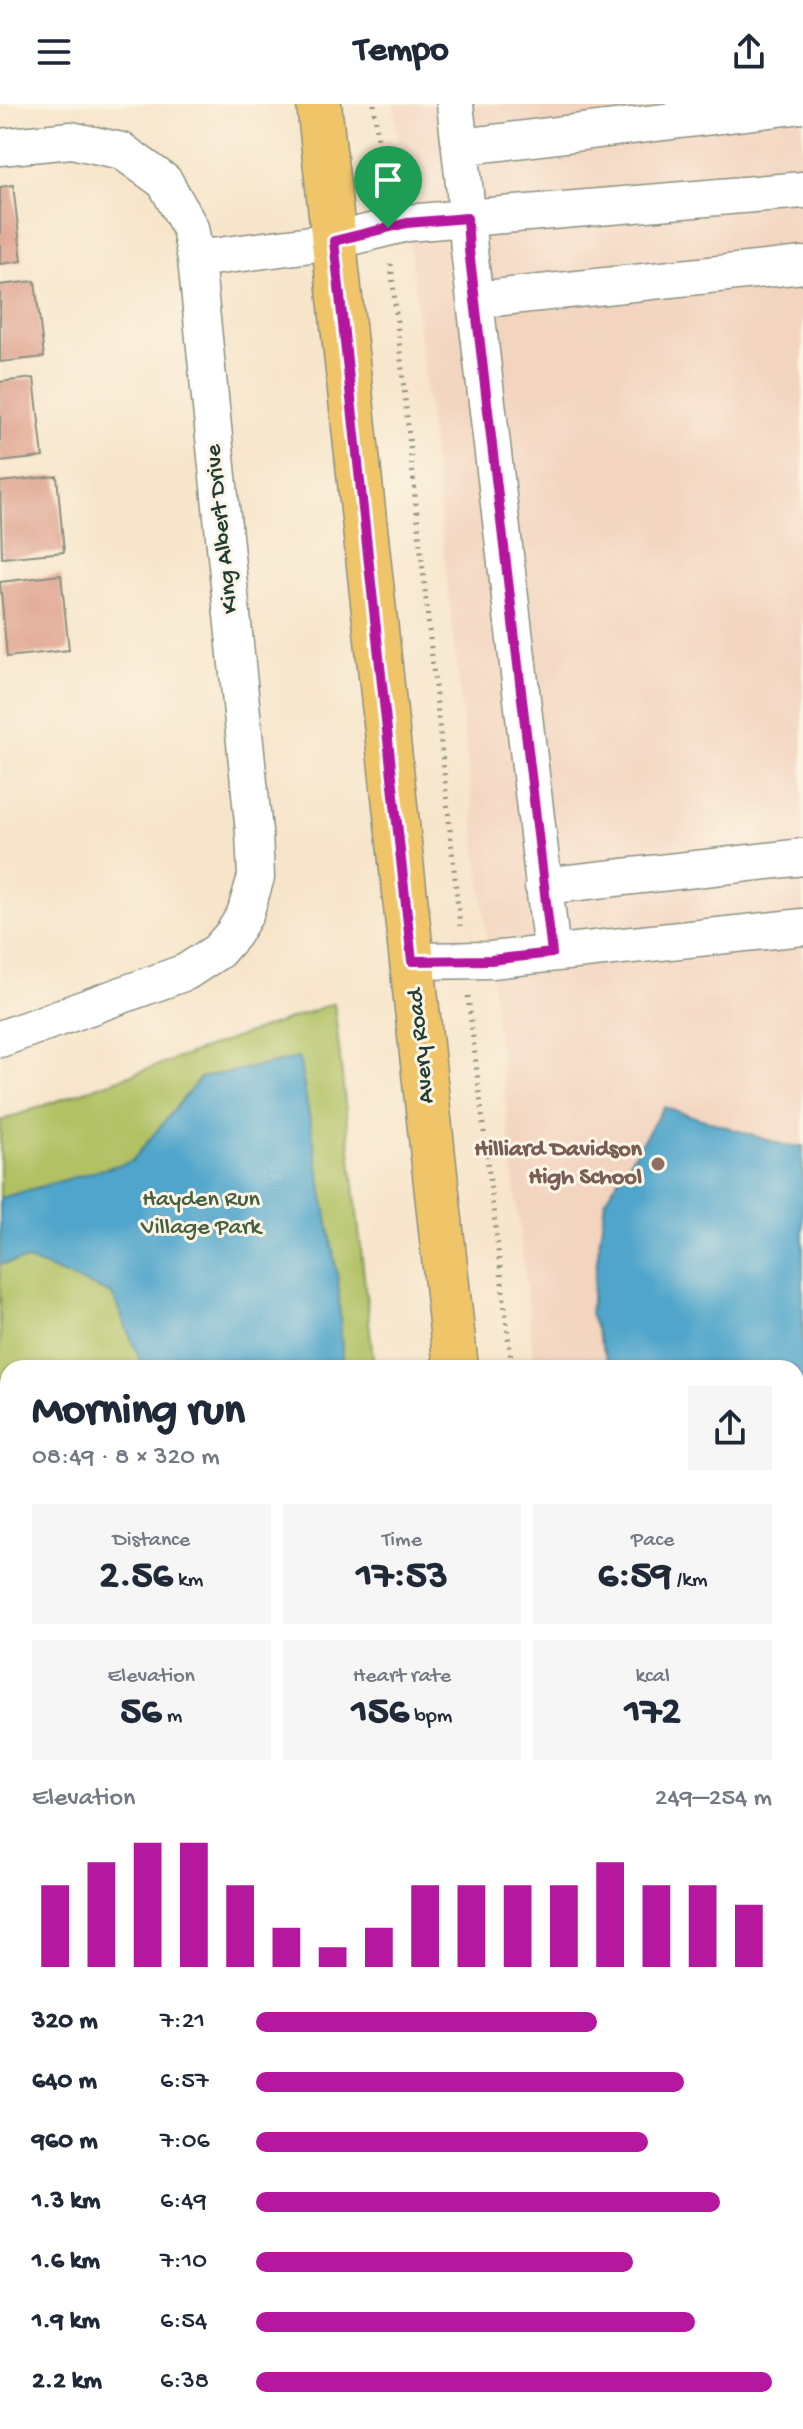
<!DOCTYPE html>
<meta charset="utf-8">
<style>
:root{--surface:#fff;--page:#f6f6f7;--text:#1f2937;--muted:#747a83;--accent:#b5179e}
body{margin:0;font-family:"Gochi Hand",sans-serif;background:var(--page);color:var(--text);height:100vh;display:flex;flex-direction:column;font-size:30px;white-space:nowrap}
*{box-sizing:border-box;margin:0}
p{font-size:26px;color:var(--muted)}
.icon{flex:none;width:44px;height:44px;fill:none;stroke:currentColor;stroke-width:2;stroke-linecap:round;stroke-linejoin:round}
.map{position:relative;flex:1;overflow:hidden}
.side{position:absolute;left:0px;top:1256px;width:804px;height:1070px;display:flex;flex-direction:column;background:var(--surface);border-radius:24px 24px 0 0;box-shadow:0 2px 6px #0004}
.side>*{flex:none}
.pin{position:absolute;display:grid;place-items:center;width:68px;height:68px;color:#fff;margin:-82px -34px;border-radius:50% 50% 50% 0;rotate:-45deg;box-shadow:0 0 8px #0007}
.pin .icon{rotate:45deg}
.round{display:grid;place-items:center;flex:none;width:84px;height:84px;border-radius:0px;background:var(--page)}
.head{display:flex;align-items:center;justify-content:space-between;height:136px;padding:0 32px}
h1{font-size:44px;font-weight:800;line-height:60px}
.stats{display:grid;grid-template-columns:repeat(3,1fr);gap:12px;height:136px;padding:8px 32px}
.stats div{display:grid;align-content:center;border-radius:0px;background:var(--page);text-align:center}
.stats b{font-size:40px;font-weight:800}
.stats small{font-size:22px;font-weight:400}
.stats p{font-size:22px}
.chart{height:224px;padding:16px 32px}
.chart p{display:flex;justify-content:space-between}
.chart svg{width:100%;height:144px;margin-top:8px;stroke:var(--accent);stroke-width:6}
ul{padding:0 32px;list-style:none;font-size:26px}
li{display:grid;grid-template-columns:128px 96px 1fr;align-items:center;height:60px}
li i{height:20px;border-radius:10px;background:var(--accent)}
header{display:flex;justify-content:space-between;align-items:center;height:104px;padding:0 32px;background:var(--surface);font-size:36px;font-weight:800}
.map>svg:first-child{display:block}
</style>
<header><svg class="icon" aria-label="menu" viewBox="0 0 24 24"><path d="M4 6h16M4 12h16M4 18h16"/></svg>Tempo<svg class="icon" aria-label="share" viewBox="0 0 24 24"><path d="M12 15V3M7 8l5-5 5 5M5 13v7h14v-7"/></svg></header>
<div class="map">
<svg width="803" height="2325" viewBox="0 0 803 2325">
<rect width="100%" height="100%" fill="#fcf5e5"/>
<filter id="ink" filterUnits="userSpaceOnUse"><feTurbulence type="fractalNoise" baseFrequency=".0125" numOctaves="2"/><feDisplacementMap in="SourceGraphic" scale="16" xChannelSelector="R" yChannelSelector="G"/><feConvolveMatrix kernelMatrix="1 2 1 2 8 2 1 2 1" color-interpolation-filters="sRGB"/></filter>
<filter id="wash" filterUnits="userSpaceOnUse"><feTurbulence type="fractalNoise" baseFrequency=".006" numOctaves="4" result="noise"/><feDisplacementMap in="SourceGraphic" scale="32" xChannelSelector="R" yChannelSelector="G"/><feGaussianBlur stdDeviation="1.8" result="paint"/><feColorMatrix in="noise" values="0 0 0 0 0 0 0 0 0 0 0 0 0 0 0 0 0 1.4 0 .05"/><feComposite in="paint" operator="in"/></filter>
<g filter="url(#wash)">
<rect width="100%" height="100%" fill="#f7e5cb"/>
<path fill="#f3d4bf" d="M394 0H803V1858H796V1264H535Z
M803 2011V2325H683L681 2318H796V2012Z"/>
<path fill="#b1c164" stroke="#687f4c" stroke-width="2" d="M334 899 374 1264H8V1544L0 1543V1017Z"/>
<path fill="#4fa5cb" stroke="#377180" stroke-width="2" d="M299 954 338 1175 343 1264H140L141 1258 112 1190 28 1156 0 1160V1094L132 1057 200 974Z
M664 1003 787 1042H803V1471L796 1499V1264H610L590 1209 605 1096Z
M796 1599 803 1601V1799H796Z
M392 2318H484L485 2325H393Z"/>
<g id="blocks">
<path fill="#dd9c88" d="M13 81 22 157 0 160V83Z
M35 177 44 253 0 258V181Z
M34 274 43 353 0 358V278Z
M57 372 64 448 2 454 0 378Z
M61 471 69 546 7 553 0 478Z
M8 2073V2159L0 2160V2074Z
M253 2318H332L333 2325H254Z"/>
</g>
</g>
<g filter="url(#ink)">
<use href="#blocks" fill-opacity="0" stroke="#8b9180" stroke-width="2"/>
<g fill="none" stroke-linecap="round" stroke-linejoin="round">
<defs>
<path id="minor" d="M455 0 465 89 469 146 552 849
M0 43 71 36 122 47 165 78 190 124 196 155 254 728 256 773 245 810 233 830 218 847 186 868 0 935
M460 43 803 1
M196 155 334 137 407 119 803 86
M475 196 803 161
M543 782 803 753
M412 857 491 856 803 823
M0 1865 8 1870
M0 2232 8 2231
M174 2318 175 2325"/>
<path id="major" d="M319 0 456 1264
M796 1943 803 1942
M617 2318 619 2325"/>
</defs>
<use href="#minor" stroke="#8b9180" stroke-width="39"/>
<use href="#major" stroke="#8b9180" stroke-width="47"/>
<path stroke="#8b9180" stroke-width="5" stroke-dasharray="2 6" stroke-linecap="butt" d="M374 0 384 90
M391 160 460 822
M468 892 512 1264
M796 1880 803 1879
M796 2133 803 2137"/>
<use href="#minor" stroke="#fff" stroke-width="36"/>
<use href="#major" stroke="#f0c469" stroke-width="44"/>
</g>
</g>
<g fill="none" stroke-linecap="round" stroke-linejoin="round" filter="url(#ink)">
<defs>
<path id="route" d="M467 114 469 146 552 849 491 856 412 857 334 137 407 119Z"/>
</defs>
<use href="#route" stroke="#fff" stroke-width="16"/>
<use href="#route" stroke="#b5179e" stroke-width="10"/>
</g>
<circle fill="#8d6e63" stroke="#fcf5e5" stroke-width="3" cx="658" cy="1060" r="8"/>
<g text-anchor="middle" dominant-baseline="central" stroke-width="6" stroke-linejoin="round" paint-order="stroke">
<g font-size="24" fill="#1f3d34" stroke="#fcf5e5">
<text transform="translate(223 425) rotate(-96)">King Albert Drive</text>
<text transform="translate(422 942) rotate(-96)">Avery Road</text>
</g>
<g font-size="24" font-weight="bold" fill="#785e54" stroke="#fcf5e5" text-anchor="end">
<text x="642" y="1046">Hilliard Davidson<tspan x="642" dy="28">High School</tspan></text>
</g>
<g font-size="24" fill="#445e40" stroke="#fcf5e5">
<text x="201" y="1096">Hayden Run<tspan x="201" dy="28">Village Park</tspan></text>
</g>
</g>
</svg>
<div class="pin" style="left:388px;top:124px;background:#1e9e55"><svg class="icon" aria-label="arrive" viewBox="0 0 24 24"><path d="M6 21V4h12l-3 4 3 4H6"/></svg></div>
<section class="side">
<div class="head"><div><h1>Morning run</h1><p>08:49 · 8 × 320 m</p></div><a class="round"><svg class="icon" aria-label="share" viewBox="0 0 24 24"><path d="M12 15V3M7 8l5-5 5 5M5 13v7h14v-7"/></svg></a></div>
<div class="stats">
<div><p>Distance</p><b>2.56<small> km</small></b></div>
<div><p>Time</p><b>17:53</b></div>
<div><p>Pace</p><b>6:59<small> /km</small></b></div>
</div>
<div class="stats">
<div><p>Elevation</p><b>56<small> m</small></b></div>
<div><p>Heart rate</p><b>156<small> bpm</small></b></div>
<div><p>kcal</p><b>172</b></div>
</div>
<div class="chart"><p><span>Elevation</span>249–254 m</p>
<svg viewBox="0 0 160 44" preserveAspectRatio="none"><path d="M5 44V19M15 44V12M25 44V6M35 44V6M45 44V19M55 44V32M65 44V38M75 44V32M85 44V19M95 44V19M105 44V19M115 44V19M125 44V12M135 44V19M145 44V19M155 44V25"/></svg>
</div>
<ul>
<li><b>320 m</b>7:21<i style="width:66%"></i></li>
<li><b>640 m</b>6:57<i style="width:83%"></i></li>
<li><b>960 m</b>7:06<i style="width:76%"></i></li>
<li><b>1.3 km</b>6:49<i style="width:90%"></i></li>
<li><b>1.6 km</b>7:10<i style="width:73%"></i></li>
<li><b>1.9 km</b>6:54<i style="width:85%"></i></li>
<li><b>2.2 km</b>6:38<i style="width:100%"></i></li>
</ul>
</section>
</div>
